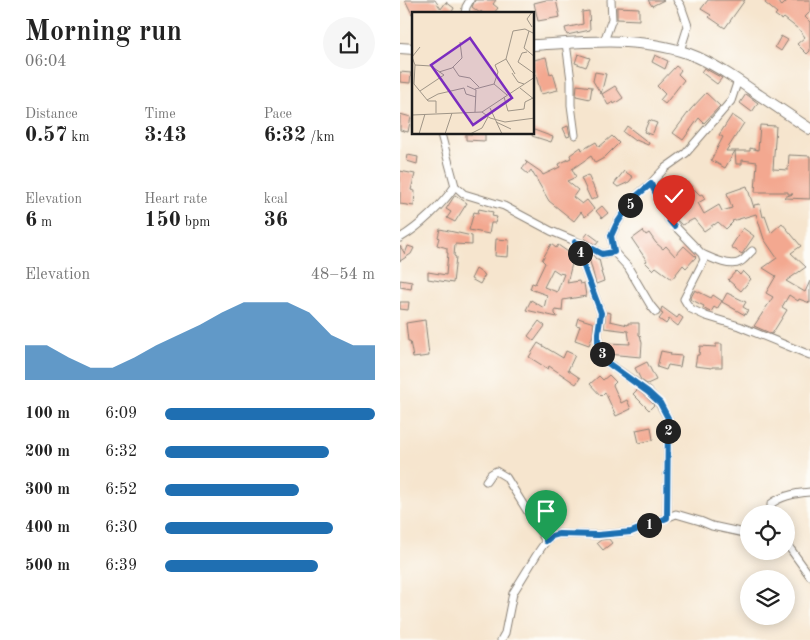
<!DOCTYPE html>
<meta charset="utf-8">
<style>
:root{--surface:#fff;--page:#f6f6f6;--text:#222;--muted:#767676;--accent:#1f6fb2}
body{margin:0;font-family:"Old Standard TT",serif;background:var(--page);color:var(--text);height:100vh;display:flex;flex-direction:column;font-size:19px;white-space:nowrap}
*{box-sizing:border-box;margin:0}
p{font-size:16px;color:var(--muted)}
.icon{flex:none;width:28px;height:28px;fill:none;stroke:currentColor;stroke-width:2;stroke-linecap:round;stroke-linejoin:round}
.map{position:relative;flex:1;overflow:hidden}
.panel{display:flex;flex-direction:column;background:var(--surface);width:400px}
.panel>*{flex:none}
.controls{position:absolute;left:340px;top:505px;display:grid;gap:10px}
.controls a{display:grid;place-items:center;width:55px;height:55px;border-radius:50%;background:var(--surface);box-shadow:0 2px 12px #0003;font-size:25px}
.pin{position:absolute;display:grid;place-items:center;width:42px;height:42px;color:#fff;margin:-51px -21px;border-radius:50% 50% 50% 0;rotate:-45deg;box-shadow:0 0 5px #0007}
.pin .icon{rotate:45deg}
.km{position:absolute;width:25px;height:25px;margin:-12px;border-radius:50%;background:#222;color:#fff;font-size:14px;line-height:25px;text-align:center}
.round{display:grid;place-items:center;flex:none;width:52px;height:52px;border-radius:26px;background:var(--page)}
.overview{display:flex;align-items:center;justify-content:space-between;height:85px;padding:0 25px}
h1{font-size:28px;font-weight:700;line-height:38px}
.stats{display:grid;grid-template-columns:repeat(3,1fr);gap:8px;height:85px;padding:5px 25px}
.stats div{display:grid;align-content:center}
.stats b{font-size:21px;font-weight:700}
.stats small{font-size:14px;font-weight:400}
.stats p{font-size:14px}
.chart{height:140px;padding:10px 25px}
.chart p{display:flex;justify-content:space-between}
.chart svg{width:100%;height:90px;margin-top:5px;fill:var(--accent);opacity:.7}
ul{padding:0 25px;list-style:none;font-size:16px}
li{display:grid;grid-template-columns:80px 60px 1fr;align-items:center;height:38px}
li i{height:12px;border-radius:6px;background:var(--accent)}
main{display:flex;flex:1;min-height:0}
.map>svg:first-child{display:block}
</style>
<main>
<section class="panel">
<div class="overview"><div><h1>Morning run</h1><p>06:04</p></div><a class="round"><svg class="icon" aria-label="share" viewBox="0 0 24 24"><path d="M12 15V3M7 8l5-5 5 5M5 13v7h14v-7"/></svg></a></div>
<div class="stats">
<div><p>Distance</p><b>0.57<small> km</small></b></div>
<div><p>Time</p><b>3:43</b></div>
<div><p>Pace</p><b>6:32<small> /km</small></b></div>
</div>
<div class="stats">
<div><p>Elevation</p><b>6<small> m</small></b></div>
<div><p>Heart rate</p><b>150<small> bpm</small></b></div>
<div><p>kcal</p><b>36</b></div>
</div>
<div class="chart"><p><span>Elevation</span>48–54 m</p>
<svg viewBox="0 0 160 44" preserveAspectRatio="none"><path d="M0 44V27L10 27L20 33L30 38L40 38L50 33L60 27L70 22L80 17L90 11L100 6L110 6L120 6L130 11L140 22L150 27L160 27V44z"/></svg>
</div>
<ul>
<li><b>100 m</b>6:09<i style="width:100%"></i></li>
<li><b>200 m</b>6:32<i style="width:78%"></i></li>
<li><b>300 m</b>6:52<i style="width:64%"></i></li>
<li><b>400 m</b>6:30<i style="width:80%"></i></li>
<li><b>500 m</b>6:39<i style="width:73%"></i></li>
</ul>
</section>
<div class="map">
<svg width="410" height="640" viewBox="0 0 410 640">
<rect width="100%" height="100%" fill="#fdfcf7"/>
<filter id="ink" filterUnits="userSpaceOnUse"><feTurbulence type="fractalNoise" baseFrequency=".02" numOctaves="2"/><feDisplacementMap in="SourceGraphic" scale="10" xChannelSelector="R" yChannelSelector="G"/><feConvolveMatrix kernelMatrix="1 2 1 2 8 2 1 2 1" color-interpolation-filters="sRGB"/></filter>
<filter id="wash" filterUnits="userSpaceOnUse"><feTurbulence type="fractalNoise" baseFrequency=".0096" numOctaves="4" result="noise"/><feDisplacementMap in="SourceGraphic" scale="20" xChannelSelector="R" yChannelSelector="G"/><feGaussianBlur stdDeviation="1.12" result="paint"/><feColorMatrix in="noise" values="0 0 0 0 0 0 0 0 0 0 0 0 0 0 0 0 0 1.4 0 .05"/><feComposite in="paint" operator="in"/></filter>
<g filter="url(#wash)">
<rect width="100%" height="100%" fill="#f6e5ce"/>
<g id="blocks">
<path fill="#f3a890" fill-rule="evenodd" d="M5 0H35L41 9 46 2 54 8 51 14H12Z
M75 0H96L93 4 98 8 93 14H84L81 11 80 13 72 7Z
M146 0H156L160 17 138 21 134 3Z
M248 0H264L252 6Z
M308 0H345L325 28 309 17 311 15 301 9Z
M367 0H375L382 6 388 0H410V12L405 17 410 22V51L407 54 397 44 405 37 401 32H402L384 18 382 20 375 15 377 13 365 3Z
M217 7 239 8V20L217 19Z
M189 11 190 30 167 35 165 28 183 24 182 12Z
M381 36 388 40 381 51 375 47Z
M178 54 190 58 186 67 175 63Z
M255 55 268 61 265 69 252 62Z
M146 57 150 74 153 73 158 90 141 94 134 68V60Z
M276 66 281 70 278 74 284 80 265 104 260 100 265 94 257 86Z
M304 68 322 78 317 84 301 72Z
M0 72 11 73 10 83 0 82Z
M195 72 206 74 201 94 193 81Z
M177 85 192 87 190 99 176 96Z
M215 86 223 98 214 104 213 102 208 105 202 94Z
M306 93 320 106 304 123 299 118 283 140 273 133 291 109Z
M346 94 358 103 352 112 340 103Z
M0 114 11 117 8 132 0 130Z
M332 115 344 123 326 151H335L325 168 311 160 323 137 319 135Z
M249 120 257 123 252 135 244 132Z
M360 125 376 126 373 169 388 170 389 155 410 156V199L385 198 384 197 393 194H388V192H355L357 162 342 160V164H336L335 151H350V148L358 150Z
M168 126 170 136 167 137 163 128Z
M227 126 249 143 248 145 236 140 235 141 223 132Z
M134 130 153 137 151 142 132 136Z
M66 134H85V141L66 140Z
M212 136 219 143 204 158 195 163 191 156 172 169 176 177 167 181 178 190 173 197 182 204 187 200 194 209 185 217 181 212 174 221 149 201 131 170 128 174 122 169 127 163 125 161 141 172 143 175 160 167 159 164 171 158 170 155 181 147 182 150 196 142 199 147Z
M8 155 18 157 17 164 7 161Z
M0 171 15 174 11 190 15 191 14 206 0 204Z
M224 171 233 177 229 182 218 187 214 184Z
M188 175 198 197 191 200 181 178Z
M285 180 300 195 302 194 305 199 298 203 304 214 319 205 322 211 332 208 327 193 347 186 354 208V205L360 204 363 217 365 216 371 233 382 223 401 246 391 253 406 267 386 281 405 292 410 281V303L399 299 398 301 389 295 382 307 387 310 372 334 354 326 373 297 366 293 376 276 363 268 377 258 364 239 356 214 332 221 333 222 326 229 318 222 314 225V224L304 231 294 219 282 225 273 217 268 206 288 194 280 186Z
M55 195 67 203 55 222 47 218 51 212 46 209Z
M202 206 208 213 202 218 196 211Z
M79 209 93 212 92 216 97 217 95 223H91L89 234 69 230 74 212 78 213Z
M343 228 354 236 342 254 331 247Z
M40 229 72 236V245L55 244 54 256 56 257 53 283 28 279V272L46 275 48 253H47V248L37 245 39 238 38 237Z
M243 231 246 235 249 233 256 243 263 249 266 246 275 256 284 246 296 257 286 268 283 265 272 279 256 267 253 270 245 262 247 261 232 239Z
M188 233 199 241 196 245 184 238Z
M96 239 109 240 108 257 95 256Z
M151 244 156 248 158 245 174 256 167 283 179 281 180 284 184 283 186 296 163 300 162 311 155 310V314L157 316V317L126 310 131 300 144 308 147 295 130 289 132 283 135 284 145 263 142 260ZM153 269 159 273 164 274 157 292 144 287Z
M0 246 5 254 8 246 14 248 11 254 0 261Z
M185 251 193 255 196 259H199L202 272H201L204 281 196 284 189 258 187 259 184 252Z
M76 269 85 275 80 284 71 279Z
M336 271 340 275 343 271 351 279 341 291 328 280Z
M0 280 12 282 11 289 0 287Z
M295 290 311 298 313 295 322 301 317 309 314 307 311 312 308 311 303 308 304 306 290 299Z
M327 293 346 302 343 307 348 310 345 315 322 302Z
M0 302H9L8 310 0 309Z
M262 307 277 318 279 315 283 318 278 326 269 319 266 324 259 319 263 314 261 313V310Z
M206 312 211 313 210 321 228 325V323H239V335H240L242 343 241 357 207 354 206 352 207 343 230 344 228 331 204 328Z
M178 318 194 323 193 335 189 345 175 340 180 326 176 325Z
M25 320 29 356 13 358 10 341H8L6 323Z
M139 321 145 326 134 341 128 336Z
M138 343 163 358 166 351 175 355 168 370 180 378 176 384 149 366 148 369 129 357Z
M316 344H322V367H312V368L295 366 297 355H299L300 346 316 347Z
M261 351 271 353 270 355 282 356 280 367 268 365 266 370 257 367Z
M247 362 256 380 247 384 241 380 235 368Z
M209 375 216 382 213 385 221 403 227 400 231 409 216 416 205 392 201 396 190 384 199 376 203 380Z
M237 390 244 395 254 405 249 410 233 394Z
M251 427 253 440 239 443 236 430Z
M209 539 212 543 203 550 197 543 201 540Z"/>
</g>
</g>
<g filter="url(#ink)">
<use href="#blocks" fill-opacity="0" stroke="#898075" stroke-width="1"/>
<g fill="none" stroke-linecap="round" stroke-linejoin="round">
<defs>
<path id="minor" d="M277 0 281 6 288 26 280 51
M65 14 66 7 70 0
M204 41 212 19 211 0
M166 43 171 80V105L175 135
M41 134 55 186 64 194 104 206 151 231 187 246 202 254 214 252
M251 183 269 220 302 254 304 260 284 299 287 304 291 309 306 316 339 326 410 355
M0 238C19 227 43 204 55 186
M175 242 201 313 198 333V348L205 361 248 391 259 403 268 418 267 518
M302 254C311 258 330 268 340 262 345 260 348 254 352 251
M256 312 251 306 228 267 214 252 211 236 216 225 234 198 251 183 265 168 286 153 331 101 338 80
M86 481 91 474 96 471 106 477 146 541
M375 514 371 510V504C381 496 397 493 410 492
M386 522 389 531V547L410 576
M101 640 105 633 113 593 139 551 146 541 152 535 159 534 198 535 231 532 276 514 300 521 312 526 349 534"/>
<path id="secondary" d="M134 45C187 42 246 35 297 57 319 67 339 81 359 95 376 106 393 118 410 129
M0 48 14 49"/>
</defs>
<use href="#minor" stroke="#898075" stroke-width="9"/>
<use href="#secondary" stroke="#898075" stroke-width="12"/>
<use href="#minor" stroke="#fff" stroke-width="7"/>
<use href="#secondary" stroke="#fff" stroke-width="10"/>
</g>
</g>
<g fill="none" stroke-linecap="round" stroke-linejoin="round" filter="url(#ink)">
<defs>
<path id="route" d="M146 541 152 536 159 534 198 535 231 532 267 518 268 418 260 403 248 392 205 361 198 348V333L201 313 175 242 187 246 202 254 214 252 211 236 216 225 234 198 251 184 269 220 274 226"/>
</defs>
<use href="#route" stroke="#fff" stroke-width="10"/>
<use href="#route" stroke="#1f6fb2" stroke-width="6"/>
</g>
<g transform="translate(12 12)">
<rect width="122" height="122" fill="#f6e5ce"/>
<path fill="none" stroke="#9f9587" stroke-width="1" d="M120 15 115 7 120 0M117 19 112 36 123 45M8 35 0 45 3 53 2 72 16 89H24V101M115 40 110 41 106 50 123 62M94 47 103 62M3 53 19 54 32 63 8 79M41 55 47 64 58 66 67 75M27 60 40 56 50 46 48 30M100 61 106 70 112 72M82 72 86 60 83 53 94 47 101 19 113 17 123 22M55 74 64 78 63 100M108 76 123 88M63 77 82 72 95 83M92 85 96 99 112 97 113 90 121 86M15 88 26 82 52 76 54 82 64 85M78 96 90 122M70 100 78 106 93 110 123 106M0 103 70 100 123 65M84 110 99 117M7 122 13 102M33 122 40 101M58 122 70 116 76 105"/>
<path fill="#7b2cbf" fill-opacity="0.15" stroke="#7b2cbf" stroke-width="2.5" d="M58 26 100 86 61 113 19 53Z"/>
<rect width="122" height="122" fill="none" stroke="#1c1c1c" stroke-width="2.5"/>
</g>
</svg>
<div class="controls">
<a><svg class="icon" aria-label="locate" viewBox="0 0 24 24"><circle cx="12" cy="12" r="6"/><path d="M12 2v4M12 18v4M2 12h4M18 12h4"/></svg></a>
<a><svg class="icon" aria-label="layers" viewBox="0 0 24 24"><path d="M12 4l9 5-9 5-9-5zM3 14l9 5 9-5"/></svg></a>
</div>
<div class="pin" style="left:146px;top:541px;background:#1e9e55"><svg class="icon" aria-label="arrive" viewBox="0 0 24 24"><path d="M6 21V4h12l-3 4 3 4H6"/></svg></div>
<div class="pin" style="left:274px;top:226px;background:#d93025"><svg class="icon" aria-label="check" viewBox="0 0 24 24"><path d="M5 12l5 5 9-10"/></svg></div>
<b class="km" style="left:249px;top:525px">1</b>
<b class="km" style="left:268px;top:431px">2</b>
<b class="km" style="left:202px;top:354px">3</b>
<b class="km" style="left:180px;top:253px">4</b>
<b class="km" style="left:230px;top:205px">5</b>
</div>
</main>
